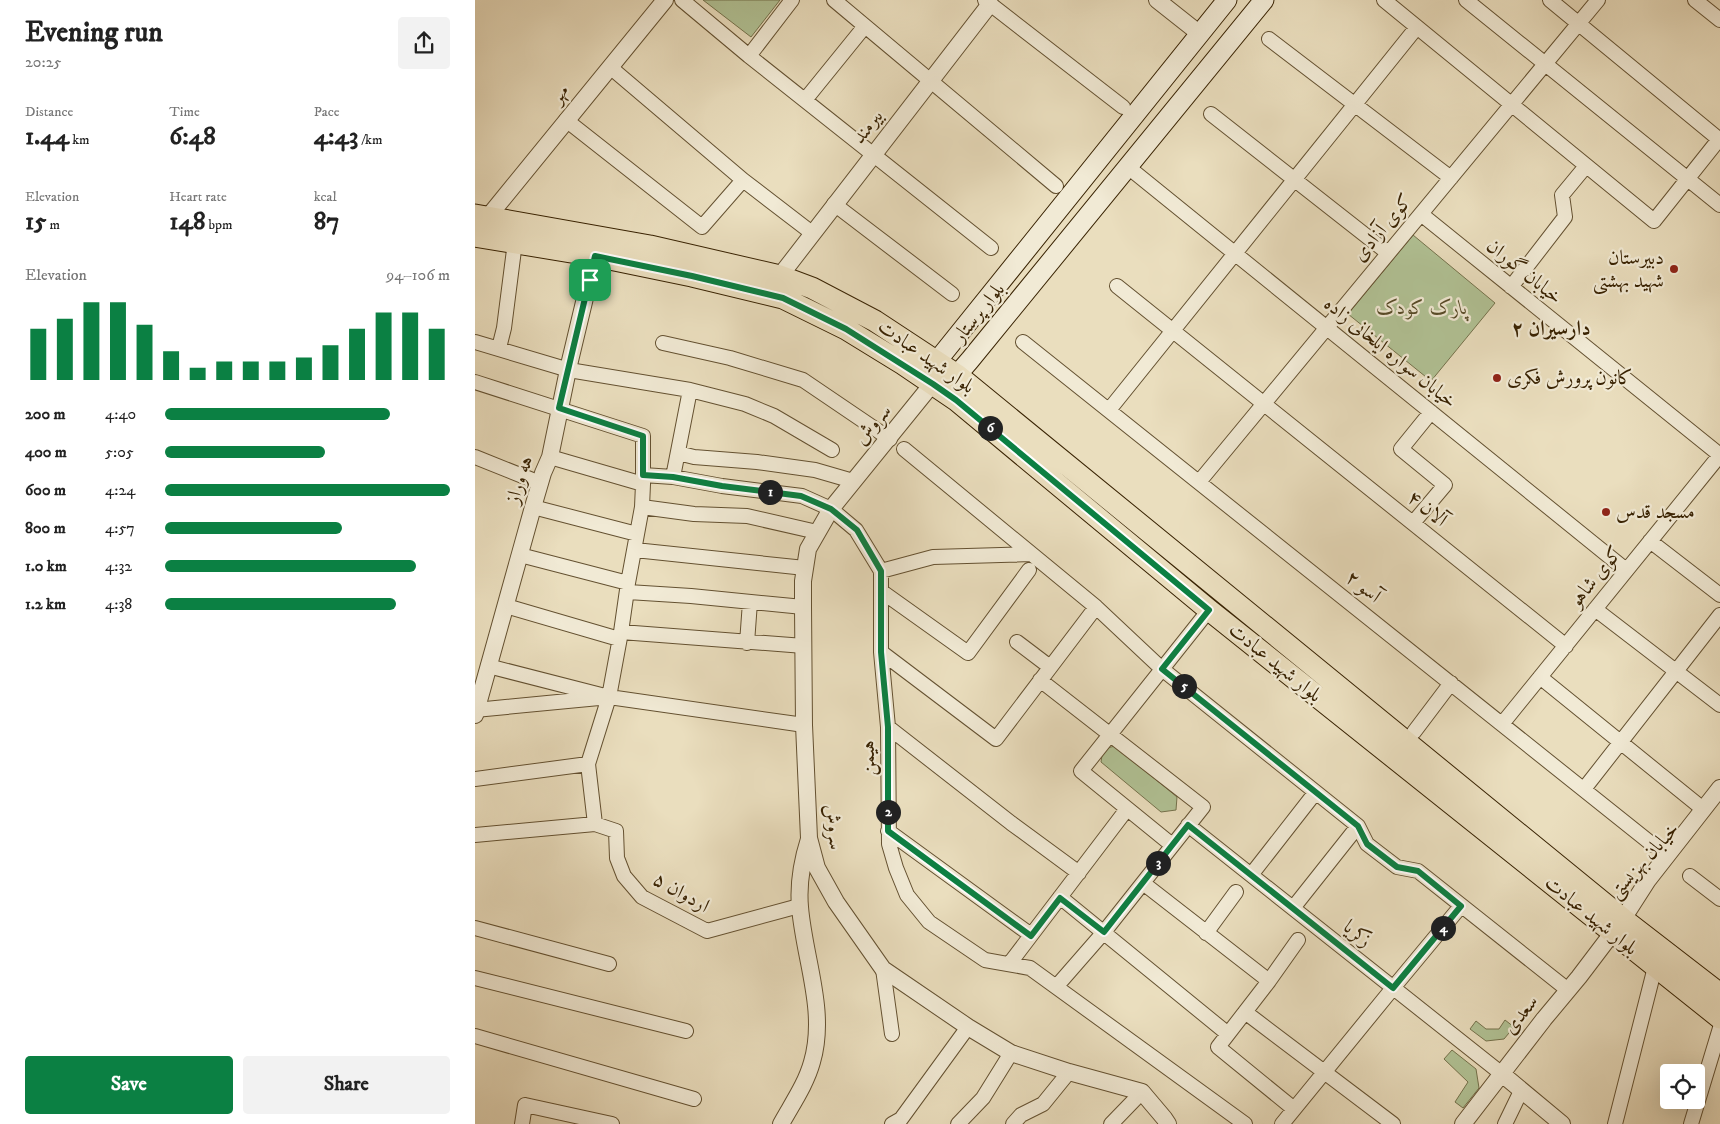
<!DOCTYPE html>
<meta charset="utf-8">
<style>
:root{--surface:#fff;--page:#f2f2f2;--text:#222;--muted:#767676;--accent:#0b8043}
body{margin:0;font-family:"IM FELL DW Pica",Amiri,serif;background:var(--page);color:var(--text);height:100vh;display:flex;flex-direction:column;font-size:19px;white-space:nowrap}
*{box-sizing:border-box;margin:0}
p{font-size:16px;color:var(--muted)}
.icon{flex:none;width:28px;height:28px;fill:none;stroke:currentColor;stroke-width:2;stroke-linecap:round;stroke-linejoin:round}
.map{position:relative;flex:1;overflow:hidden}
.side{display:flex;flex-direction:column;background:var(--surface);width:475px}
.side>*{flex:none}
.tools{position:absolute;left:1185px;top:1064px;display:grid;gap:10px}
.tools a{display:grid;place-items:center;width:45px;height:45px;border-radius:5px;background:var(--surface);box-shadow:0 5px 20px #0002;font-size:25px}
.pin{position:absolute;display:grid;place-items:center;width:42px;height:42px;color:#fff;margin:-21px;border-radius:10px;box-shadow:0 2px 8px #0006}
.km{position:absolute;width:25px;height:25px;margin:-12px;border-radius:50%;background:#222;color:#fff;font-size:14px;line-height:25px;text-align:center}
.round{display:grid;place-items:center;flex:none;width:52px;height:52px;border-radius:5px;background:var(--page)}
.overview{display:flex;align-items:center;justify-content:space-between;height:85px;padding:0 25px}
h1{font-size:28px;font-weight:700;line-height:38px}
.metrics{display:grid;grid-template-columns:repeat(3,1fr);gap:8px;height:85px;padding:5px 25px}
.metrics div{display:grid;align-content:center}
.metrics b{font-size:25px;font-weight:700}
.metrics small{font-size:14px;font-weight:400}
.metrics p{font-size:14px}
.chart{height:140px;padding:10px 25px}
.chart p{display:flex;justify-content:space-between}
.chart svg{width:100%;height:90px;margin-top:5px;stroke:var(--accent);stroke-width:6}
.cta{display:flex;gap:10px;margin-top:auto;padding:10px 25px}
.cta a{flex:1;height:58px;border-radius:5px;background:var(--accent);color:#fff;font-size:20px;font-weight:700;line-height:58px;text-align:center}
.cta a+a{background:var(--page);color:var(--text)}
ul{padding:0 25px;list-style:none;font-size:16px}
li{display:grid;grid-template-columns:80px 60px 1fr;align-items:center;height:38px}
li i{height:12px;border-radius:6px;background:var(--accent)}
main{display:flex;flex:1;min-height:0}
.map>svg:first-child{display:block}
</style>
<main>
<section class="side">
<div class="overview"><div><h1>Evening run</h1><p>20:25</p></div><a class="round"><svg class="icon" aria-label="share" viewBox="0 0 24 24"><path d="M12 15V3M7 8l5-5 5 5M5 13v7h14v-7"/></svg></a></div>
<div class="metrics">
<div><p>Distance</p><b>1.44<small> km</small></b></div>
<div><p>Time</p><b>6:48</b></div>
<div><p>Pace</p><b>4:43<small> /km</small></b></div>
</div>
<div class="metrics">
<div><p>Elevation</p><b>15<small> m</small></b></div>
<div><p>Heart rate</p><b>148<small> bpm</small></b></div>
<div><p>kcal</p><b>87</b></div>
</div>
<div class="chart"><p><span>Elevation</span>94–106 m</p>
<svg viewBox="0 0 160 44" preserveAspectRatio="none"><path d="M5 44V19M15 44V14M25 44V6M35 44V6M45 44V17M55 44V30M65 44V38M75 44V35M85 44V35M95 44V35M105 44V33M115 44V27M125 44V19M135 44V11M145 44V11M155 44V19"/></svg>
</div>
<ul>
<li><b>200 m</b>4:40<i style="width:79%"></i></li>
<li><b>400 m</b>5:05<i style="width:56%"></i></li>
<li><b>600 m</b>4:24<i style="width:100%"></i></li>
<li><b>800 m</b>4:57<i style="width:62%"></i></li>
<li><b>1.0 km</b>4:32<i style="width:88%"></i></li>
<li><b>1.2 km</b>4:38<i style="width:81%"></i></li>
</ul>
<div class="cta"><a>Save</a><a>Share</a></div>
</section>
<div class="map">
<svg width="1245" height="1124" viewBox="0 0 1245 1124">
<rect width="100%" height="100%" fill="#eadebe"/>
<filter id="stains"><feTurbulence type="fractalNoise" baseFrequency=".004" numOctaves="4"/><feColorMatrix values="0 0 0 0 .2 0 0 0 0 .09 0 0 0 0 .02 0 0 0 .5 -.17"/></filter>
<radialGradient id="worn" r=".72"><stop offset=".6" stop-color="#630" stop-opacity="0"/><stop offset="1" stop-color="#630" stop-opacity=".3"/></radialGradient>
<path fill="#b1c295" stroke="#74724c" d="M228 0H305L276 37Z
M938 235 1020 303 956 381 873 314Z
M640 746 702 797 701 810 686 812 626 762 628 749Z
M1030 1020 1039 1027 1029 1039 1011 1041 995 1029 1001 1021 1011 1029H1024Z
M977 1050 1001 1069 1004 1088 988 1108 980 1102 993 1082 969 1059Z"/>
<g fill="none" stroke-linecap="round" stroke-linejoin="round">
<defs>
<path id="minor" d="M207 0 274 56 516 248
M359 0 581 186
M510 0 648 107
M909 0 1179 221 1245 138
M991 0 1245 205
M1075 0 1245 140
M1220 0 1245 20
M794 39 976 178
M274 56 317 0
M135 67 268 180 337 233
M330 100 390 26
M736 114 913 253
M91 120 227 227 268 180
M653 167 1151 570
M359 204 477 294
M946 214 1245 455
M642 286 1091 646
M1036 287 1090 217 1087 195 1111 166
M0 342 94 370 215 390 270 404 299 416 357 450
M548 342 1178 845
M188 343 255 358 328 380 415 439
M24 348 29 328 40 242
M0 382 168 436V484L167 507 153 583 146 632 134 697 113 764 120 824 141 831 142 858 149 876 167 897 232 931 324 906
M634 410 942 27
M429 449 621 607 687 669 883 826 892 844 922 867 943 871 1093 990
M203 453 219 457 282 462 340 470 378 481
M0 457 65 483
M75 457 168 484
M168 475 198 477 247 486 327 496 356 509 381 530 406 571V652L413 727 414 844 421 868 432 895 454 922 510 960 555 968 770 1124
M198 477 215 390
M724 482 1123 0
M58 507 162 534
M167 507 219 514 272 516 342 532
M938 523 970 485 926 449 956 412
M1175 541 1245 595
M160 550 330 568
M45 555 153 583
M406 571 458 557 556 554
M406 591 493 653 554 570
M153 592 216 596 328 607
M31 606 144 639
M1120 609 1245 705
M146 632 329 646
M542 642 575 667
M272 643 275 602
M406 652 521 739 621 607
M13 666 134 697 329 725
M1065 677 1228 809
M565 680 728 807 629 932 581 987
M0 710 124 698
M1027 724 1245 455
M413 727 536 823 604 873
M939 732 976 683
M0 779 113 764
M1109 789 1245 615
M713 825 1027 1074
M413 831 556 935
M0 835 120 824
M697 845 606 771 734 610
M776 875 840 793
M1215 876 1245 899
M668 883 794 981
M585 897 753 1034
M818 908 883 826
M0 928 134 964
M731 933 761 892
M535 963 652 809
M408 969 417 1034
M0 978 211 1031
M770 1012 918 1124
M0 1036 219 1099
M819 1109 743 1047 794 981 823 940
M47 1124 50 1105 137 1124
M417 1124 426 1119 493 1027
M483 1124 508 1098 536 1053
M538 1124 546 1115 568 1104 594 1072
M636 1124 667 1092
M807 1124 918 988 986 906
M1030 1124 1046 1091
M1140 1124 1180 967
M1216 1124 1245 1028"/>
<path id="tertiary" d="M682 0 725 34
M13 217 190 0
M305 276 515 4
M458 383 356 509 333 549 328 581V607L329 725 334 838 342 868 361 902 408 969 493 1027 536 1053 594 1072 667 1092 689 1118 693 1124
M0 715 58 507 68 473 75 457 94 365 120 256
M1027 1074 1087 1124
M306 1124C317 1104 331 1084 337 1062 352 1011 329 958 325 907 323 884 327 861 334 839
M988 1124 1069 1019 1104 977 1148 919 1173 880 1245 788"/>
<path id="secondary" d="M752 0 462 361 458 383 482 375 495 360 789 0"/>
<path id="primary" d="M0 215 175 246 305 276 337 288 400 321 482 375 1148 919 1245 994
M0 236 120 256 217 276 308 298 371 329 428 364 481 400 734 610 1245 1018"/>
</defs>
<use href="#minor" stroke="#645131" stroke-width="16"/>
<use href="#tertiary" stroke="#645131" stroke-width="18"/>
<use href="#secondary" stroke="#382202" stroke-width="21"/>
<use href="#primary" stroke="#382202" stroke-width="23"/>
<use href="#minor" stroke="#f1ead5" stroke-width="14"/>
<use href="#tertiary" stroke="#f1ead5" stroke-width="16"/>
<use href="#secondary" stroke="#f1ead5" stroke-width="19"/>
<use href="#primary" stroke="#eadebe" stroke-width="21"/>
</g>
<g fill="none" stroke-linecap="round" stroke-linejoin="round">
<defs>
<path id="route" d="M120 256 217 276 308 298 371 329 458 384 481 400 734 610 687 669 883 826 892 844 922 867 943 871 986 906 918 988 713 825 629 932 585 898 556 936 413 831V727L406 652V571L382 530 356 509 326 496 247 486 198 477 168 475V436L84 408Z"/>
</defs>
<use href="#route" stroke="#fff" stroke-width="10"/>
<use href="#route" stroke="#0b8043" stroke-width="6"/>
</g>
<g fill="#8f2418" stroke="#f1ead5" stroke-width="2">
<circle cx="1199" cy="269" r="5"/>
<circle cx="1022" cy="378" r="5"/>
<circle cx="1131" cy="512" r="5"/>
</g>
<g text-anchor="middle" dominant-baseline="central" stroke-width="4.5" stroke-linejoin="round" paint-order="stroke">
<g font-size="20" fill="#382202" stroke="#f1ead5">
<text transform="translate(85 94) rotate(-49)">مهر</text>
<text transform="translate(393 127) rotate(-52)">بیرمند</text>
<text transform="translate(908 228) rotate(-50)">کوی آزادی</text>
<text transform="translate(1049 272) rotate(39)">خیابان گوران</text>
<text transform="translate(504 313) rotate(-51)">بلوار پرستار</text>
<text transform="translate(915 353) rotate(39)">خیابان سواره ایلخانی زاده</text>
<text transform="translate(451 357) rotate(35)">بلوار شهید عبادت</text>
<text transform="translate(398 425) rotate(-50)">سروش</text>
<text transform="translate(45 480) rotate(-72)">هه وراز</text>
<text transform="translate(952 509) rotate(39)">آلان ۴</text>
<text transform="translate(1121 577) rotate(-51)">کوی شاهو</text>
<text transform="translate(888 587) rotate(39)">آسو ۲</text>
<text transform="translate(800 663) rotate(39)">بلوار شهید عبادت</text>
<text transform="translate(393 758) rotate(-90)">هیمن</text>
<text transform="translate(358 827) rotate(83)">سروش</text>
<text transform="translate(1169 861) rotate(-48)">خیابان بهزیستی</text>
<text transform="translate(206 893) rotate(30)">اردوان ۵</text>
<text transform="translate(1116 916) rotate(39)">بلوار شهید عبادت</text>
<text transform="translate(882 934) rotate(39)">زکریا</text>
<text transform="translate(1046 1015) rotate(-52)">سعدی</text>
</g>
<g font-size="20" fill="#382202" stroke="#f1ead5" text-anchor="start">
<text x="1189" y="258" text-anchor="end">دبیرستان<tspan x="1189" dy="23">شهید بهشتی</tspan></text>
<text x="1032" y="378">کانون پرورش فکری</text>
<text x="1141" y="512">مسجد قدس</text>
</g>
<g font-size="20" font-style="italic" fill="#564a27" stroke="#f1ead5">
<text x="947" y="308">پارک کودک</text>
</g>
<g font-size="21" font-weight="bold" fill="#382202" stroke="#f1ead5">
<text x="1076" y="329">دارسیران ۲</text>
</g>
</g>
<rect width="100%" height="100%" filter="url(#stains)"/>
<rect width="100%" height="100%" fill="url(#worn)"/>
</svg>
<div class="tools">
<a><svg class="icon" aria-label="locate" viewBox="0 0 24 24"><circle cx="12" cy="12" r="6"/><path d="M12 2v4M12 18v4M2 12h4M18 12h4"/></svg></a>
</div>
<div class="pin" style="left:115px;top:280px;background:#1e9e55"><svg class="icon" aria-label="arrive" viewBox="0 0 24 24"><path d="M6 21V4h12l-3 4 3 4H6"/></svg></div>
<b class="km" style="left:295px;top:492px">1</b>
<b class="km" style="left:413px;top:812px">2</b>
<b class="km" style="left:683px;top:863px">3</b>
<b class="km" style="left:968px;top:928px">4</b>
<b class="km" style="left:709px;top:686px">5</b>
<b class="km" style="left:515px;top:428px">6</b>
</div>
</main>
